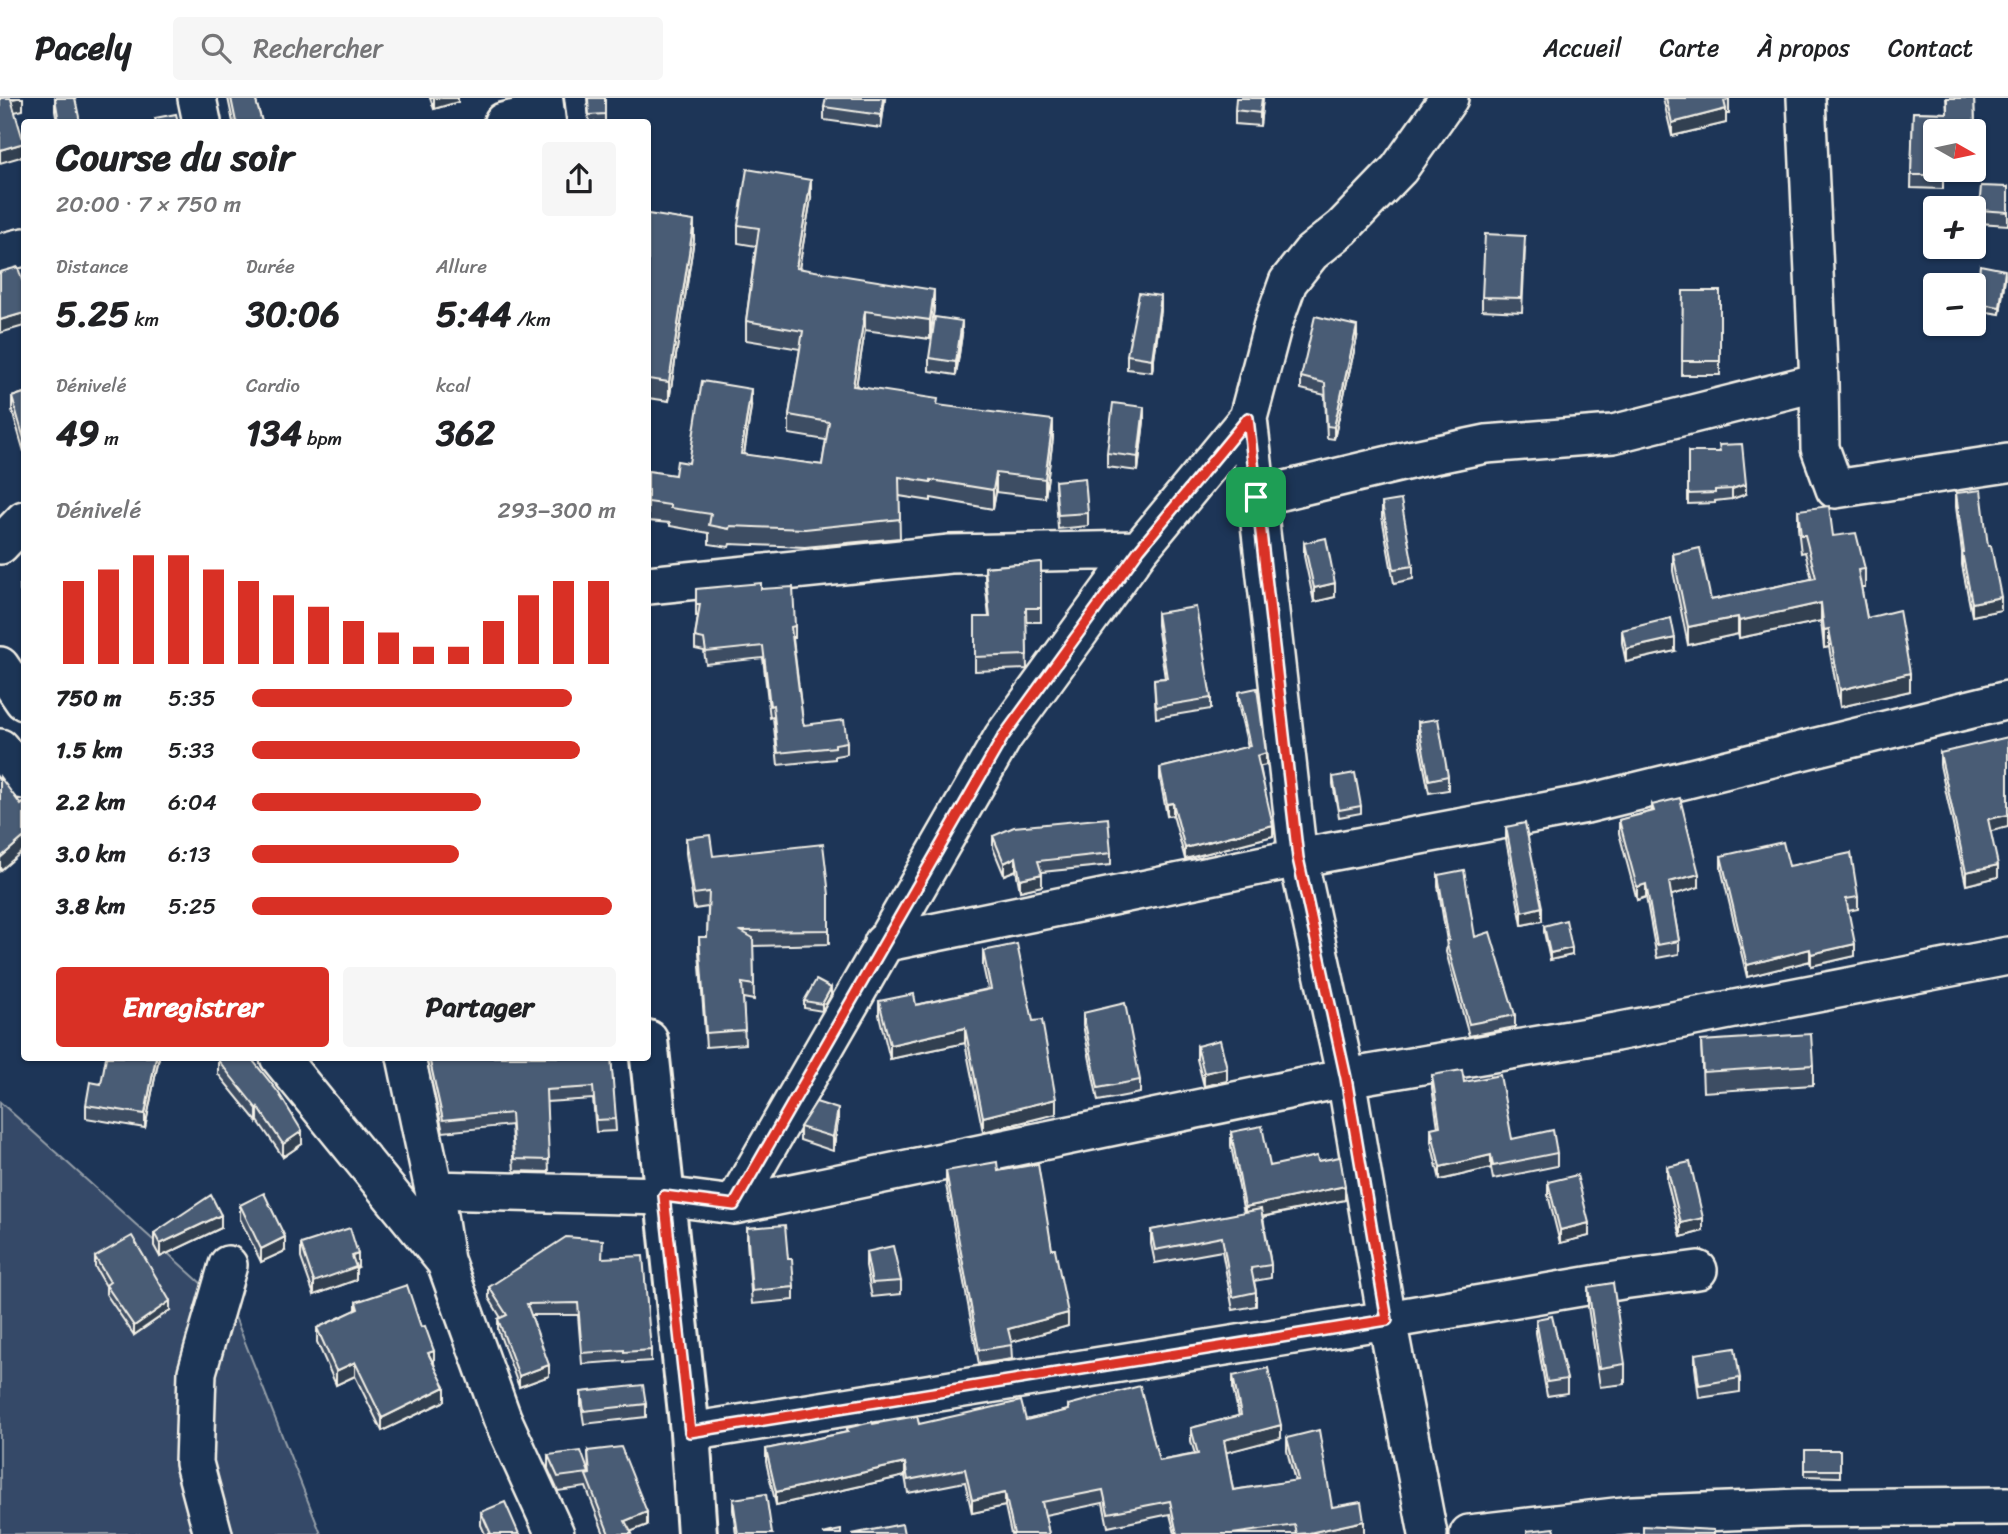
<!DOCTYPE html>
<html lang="fr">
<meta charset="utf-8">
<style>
:root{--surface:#fff;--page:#f6f6f6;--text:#202124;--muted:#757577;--line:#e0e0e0;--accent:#d93025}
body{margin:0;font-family:Sriracha,sans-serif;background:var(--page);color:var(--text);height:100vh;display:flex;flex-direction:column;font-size:26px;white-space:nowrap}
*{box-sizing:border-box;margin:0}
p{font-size:23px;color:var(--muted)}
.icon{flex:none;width:38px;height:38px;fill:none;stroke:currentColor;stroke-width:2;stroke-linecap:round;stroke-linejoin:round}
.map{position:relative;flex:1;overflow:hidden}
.side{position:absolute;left:21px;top:21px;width:630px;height:942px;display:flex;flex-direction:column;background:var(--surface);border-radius:7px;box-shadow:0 2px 5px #0004}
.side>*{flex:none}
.needle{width:46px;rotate:99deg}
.tools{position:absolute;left:1923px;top:21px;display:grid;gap:14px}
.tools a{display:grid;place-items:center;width:63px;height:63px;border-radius:7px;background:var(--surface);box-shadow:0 2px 5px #0004;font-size:35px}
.pin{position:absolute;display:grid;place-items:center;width:60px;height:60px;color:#fff;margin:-30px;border-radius:14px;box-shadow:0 4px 10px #0006}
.round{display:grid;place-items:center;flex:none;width:74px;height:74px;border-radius:7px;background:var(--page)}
.overview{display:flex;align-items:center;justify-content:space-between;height:119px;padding:0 35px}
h1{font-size:38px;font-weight:800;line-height:52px}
.figures{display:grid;grid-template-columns:repeat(3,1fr);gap:10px;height:119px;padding:7px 35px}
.figures div{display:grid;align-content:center}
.figures b{font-size:35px;font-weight:800}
.figures small{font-size:19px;font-weight:400}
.figures p{font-size:19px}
.chart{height:196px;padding:14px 35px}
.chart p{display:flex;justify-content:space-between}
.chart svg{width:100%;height:126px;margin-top:7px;stroke:var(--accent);stroke-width:6}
.primary-button{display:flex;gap:14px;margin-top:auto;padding:14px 35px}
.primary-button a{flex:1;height:80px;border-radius:7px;background:var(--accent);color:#fff;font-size:28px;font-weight:800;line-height:80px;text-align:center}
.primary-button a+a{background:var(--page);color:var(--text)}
ul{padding:0 35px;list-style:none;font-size:23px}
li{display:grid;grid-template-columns:112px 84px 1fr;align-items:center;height:52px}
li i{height:18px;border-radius:9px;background:var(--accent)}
header{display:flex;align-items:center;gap:42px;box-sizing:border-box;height:98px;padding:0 35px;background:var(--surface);border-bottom:2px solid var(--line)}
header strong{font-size:33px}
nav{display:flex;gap:38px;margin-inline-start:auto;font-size:24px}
.search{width:490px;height:63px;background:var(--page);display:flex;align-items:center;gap:18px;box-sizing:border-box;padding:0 24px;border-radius:7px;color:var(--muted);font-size:26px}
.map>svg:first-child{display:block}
</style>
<header>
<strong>Pacely</strong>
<div class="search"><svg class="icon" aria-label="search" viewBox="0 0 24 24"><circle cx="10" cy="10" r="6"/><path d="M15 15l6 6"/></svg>Rechercher</div>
<nav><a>Accueil</a><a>Carte</a><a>À propos</a><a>Contact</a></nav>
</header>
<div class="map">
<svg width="2008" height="1436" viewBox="0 0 2008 1436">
<rect width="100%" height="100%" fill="#1d3557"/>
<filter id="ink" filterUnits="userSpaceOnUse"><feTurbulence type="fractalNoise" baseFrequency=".0143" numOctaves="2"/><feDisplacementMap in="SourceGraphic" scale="14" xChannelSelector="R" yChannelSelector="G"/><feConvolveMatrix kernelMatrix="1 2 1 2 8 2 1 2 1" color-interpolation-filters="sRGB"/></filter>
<g filter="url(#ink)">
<path fill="#354a67" stroke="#949ea8" stroke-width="2" d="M0 1004 233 1214 321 1436H0Z"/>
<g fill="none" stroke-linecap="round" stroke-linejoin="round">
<defs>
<path id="minor" d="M197 0 202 24
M1806 0 1819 284 1820 350 1835 391 2008 365
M503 24 544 14
M0 155 24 149
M1248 320 1298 760 1346 980 1387 1222 1428 1436
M1256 399 1414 361 1486 346 1613 336 1819 284
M0 447 24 422
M648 487 950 456 1139 452
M0 568 24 603
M0 650 24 682
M883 845 1298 760 1586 706 2008 602
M279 959 444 1162
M406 959 434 1092 445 1162 502 1320 555 1436
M434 1092 664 1098 734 1107 1346 980 1616 934 2008 858
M734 1107 1003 639 1139 452 1248 320 1273 226 1288 184 1311 155 1342 130 1399 71 1449 0
M690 1334 1387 1222 1622 1182 1698 1172
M213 1436 194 1365 197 1274 228 1167
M1469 1436 1632 1417 1798 1410 2008 1408"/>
<path id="major" d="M543 0 546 24
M648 942 690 1334 697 1436"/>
</defs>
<use href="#minor" stroke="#f4f1e8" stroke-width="42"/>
<use href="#major" stroke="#f4f1e8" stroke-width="44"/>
<use href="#minor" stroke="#1d3557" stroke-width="37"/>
<use href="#major" stroke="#1d3557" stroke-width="38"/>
</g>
<path fill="#3e4e64" stroke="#f4f1e8" stroke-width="2" d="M55 0 80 24H57L55 13Z
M228 0H255L262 24H233Z
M430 0H458V4L434 11Z
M587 0H605V24H589Z
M885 0 881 30 824 22V9Z
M1263 0 1260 28 1235 26V12Z
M1663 0H1729V16H1726V25L1672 38Z
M1946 0H1974L1976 70H1974V33H1936V72H1943V91L1911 90 1913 14 1947 15Z
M2008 89V127L1979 125V112Z
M811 100 799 170 934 210 930 241 865 232 856 288 938 307 1053 340 1045 400 996 394 993 411 931 400V403L899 398 900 440 805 449 730 446 729 449 709 446V435L670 428V425L648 423V382L675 377 751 309 744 357 822 367 826 342 789 336V317L800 251 746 242V223L756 148 738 145V127Z
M648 116 694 141 669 303 648 300Z
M1525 151 1522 214 1482 212V199Z
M2005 179 2000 216 1987 214 1974 217Z
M1683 193H1720V277H1682Z
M1161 212 1152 274 1127 271V257Z
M962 236 956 277 929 273V260Z
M1357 240 1334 341 1327 340 1325 297 1301 291V279Z
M24 295V354L12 312V299Z
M1144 323 1138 373 1107 369V355Z
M1688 354 1746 396 1732 401 1715 403V405L1688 406Z
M1055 383 1088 415V428L1058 431Z
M1956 395 1988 448 2001 512 1972 518 1962 467V454L1956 409Z
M1382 405 1413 468V481L1394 485 1382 419Z
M1798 412 1833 438 1865 471V489H1861L1867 520 1910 593 1840 609 1829 549 1824 550 1821 523 1739 540 1738 536 1688 547 1673 473V456L1711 502 1812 481 1805 454 1801 455 1798 430Z
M1304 445 1335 499 1314 504 1304 458Z
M1041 464V524H1026L1027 571 975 573V519H989L985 483V469Z
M24 484V500L20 493V487Z
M696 491H761L795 528V540H793L803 624 804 627 847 644V656L835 658V661L778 667 773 619 770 620 763 560 706 566 704 553 695 551V539L698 518H696Z
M1157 515 1211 600V611L1156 620 1154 581 1165 580 1157 527Z
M1622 532 1675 553 1626 564 1622 545Z
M1238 594 1266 667 1260 668 1273 738 1185 761 1173 717 1167 718 1160 681V670L1248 649 1238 606Z
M1418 624 1448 678V692L1429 695 1418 638Z
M1940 655 1990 733 1998 779 1966 787 1940 667Z
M1333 679 1361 708V715L1339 719 1333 686Z
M1652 707 1699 789 1671 797 1679 843V856L1657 860 1646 799 1637 802 1619 735V722L1652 713Z
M1506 729 1542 823 1522 827 1506 742Z
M993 738 1111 755V767L1042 774V788L1020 793 1016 772 1004 777 993 750Z
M686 740 713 758 829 797V846L753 848 754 902 743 900 745 946 706 949 699 854V839H707L708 809 694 811 686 755Z
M1721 758 1789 768 1858 799V811L1848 813 1855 858 1811 868 1810 863 1747 879 1721 770Z
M1438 777 1475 839 1515 917V929L1469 938 1446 854 1447 843 1438 788Z
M1544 828 1572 857 1550 862 1544 834Z
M983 853 1033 923 1056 1016 983 1034 965 945 890 961 879 917V903L916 907 988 891 983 868Z
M831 897 822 913 804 910V903Z
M1083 915 1140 982V995L1098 1003 1083 927Z
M1701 943 1813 967V987L1703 994Z
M1197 948 1227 983 1204 988 1197 961Z
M159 959 145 1030 86 1020V1007L101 986Z
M426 959H611L616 1033 596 1034 593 1001 546 1004 549 1074 514 1073 511 1027 443 1034Z
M218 962 302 1046 283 1059 258 1023 257 1024 218 976Z
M1432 977 1464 984 1512 1041 1557 1055V1068L1493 1081 1491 1070 1440 1082 1431 1044V1030L1438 1029 1432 990Z
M838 1024 833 1053 800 1042V1029Z
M1231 1034 1270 1068 1318 1063 1345 1102 1263 1119 1271 1167V1180L1254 1183 1256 1194V1208L1233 1212 1222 1153 1155 1165 1151 1146V1132L1244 1115 1231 1048Z
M1667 1069 1703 1133 1681 1139 1667 1083Z
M946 1073H998L1052 1151 1068 1228 1011 1244 1012 1261 979 1266 946 1087Z
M1548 1084 1589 1138 1560 1145 1548 1097Z
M240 1107 285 1153 261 1164 240 1121Z
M221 1130 160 1159 154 1148V1135Z
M747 1130 788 1161 794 1189V1202L752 1206 747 1144Z
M301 1146 358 1169 356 1170V1182L314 1197 301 1160Z
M866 1154 901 1183V1196L872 1199 866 1168Z
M95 1159 170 1212 134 1237 106 1196V1188L95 1169Z
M603 1160 651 1252V1263L624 1265V1263L582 1266 578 1217H531L549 1278 519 1289 498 1232V1221L501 1220 489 1200V1189Z
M1588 1189 1625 1266V1286L1600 1289 1588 1209Z
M356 1204 434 1265 445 1303 382 1333 355 1278 336 1287 317 1244V1230L356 1212Z
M1536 1221 1567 1281V1295L1547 1298 1536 1235Z
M1695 1256 1740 1280V1294L1699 1300 1695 1269Z
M1233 1278 1281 1340 1226 1354 1233 1392 1295 1383 1287 1353V1340L1332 1409 1364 1436H1175L1170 1416 1108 1429 1103 1405 1045 1417 1049 1436H1011L1005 1408 972 1415 965 1384 908 1395 905 1378 776 1407 766 1364V1351L847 1334V1330L873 1326H919L1026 1322 1068 1312V1307L1159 1363 1195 1356 1191 1343V1330L1239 1318 1233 1291Z
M581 1294 646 1306V1319L584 1326 581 1307Z
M1805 1352H1840V1379L1805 1378Z
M588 1353 647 1427 631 1433 632 1436H604L586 1389 558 1393 548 1371V1357L589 1375V1377Z
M733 1401 772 1436H736L733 1412Z
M481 1414 519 1436H485L481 1427Z"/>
<path fill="#324051" stroke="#f4f1e8" stroke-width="2" d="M17 0H23V12L11 15V1Z
M434 0H458V4L434 11Z
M883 0H885L881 30V17Z
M1262 0H1263L1260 28V15Z
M1726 11V25L1672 38V25Z
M24 45V58L0 65V52Z
M811 82V100L796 188V170Z
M694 123V141L669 303V284Z
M2005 172V179L2000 216V209Z
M934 192V210L930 241V222Z
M1161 198V212L1152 274V261Z
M1987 207V214L1974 217V210Z
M865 213V232L853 307V288Z
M24 215V228L0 235V222Z
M962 223V236L956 277V264Z
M1357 228V240L1334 341V329Z
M751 291V309L741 375V356Z
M1144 309V323L1138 373V359Z
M1053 322V340L1045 400V381Z
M996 375V394L993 411V392Z
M1746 386V396L1732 401V391Z
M1335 485V499L1314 504V490Z
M2001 499V512L1972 518V505Z
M1821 505V523L1739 540V523Z
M1738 519V536L1688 547V529Z
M1829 531V549L1824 550V532Z
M1675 540V553L1626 564V551Z
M1910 575V593L1840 609V592Z
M1266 655V667L1257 669V658Z
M1173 705V717L1167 718V706Z
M2008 717V729L1988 734V721Z
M1273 727V738L1185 761V750Z
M24 739V752L0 773V760Z
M1016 759V772L1004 777V765Z
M1998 767V779L1966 787V774Z
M1042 776V788L1020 793V781Z
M1699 776V789L1669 798V784Z
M1646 786V799L1637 802V789Z
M1542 809V823L1522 827V814Z
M1855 846V858L1811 868V856Z
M1572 850V857L1550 862V855Z
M1810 851V863L1747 879V867Z
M831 890V897L822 913V906Z
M965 930V945L890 961V947Z
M156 959H159L145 1030V1016Z
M1227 970V983L1204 988V975Z
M1056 1001V1016L983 1034V1019Z
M258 1009V1023L257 1024V1011Z
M838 1011V1024L833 1053V1039Z
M302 1033V1046L283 1059V1046Z
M1491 1057V1070L1440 1082V1069Z
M1345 1088V1102L1245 1122V1109Z
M221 1117V1130L160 1159V1146Z
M1703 1120V1133L1681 1139V1125Z
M1589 1125V1138L1560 1145V1132Z
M285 1139V1153L261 1164V1151Z
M358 1156V1169L356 1170V1182L314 1197V1184L352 1158Z
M170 1203V1212L134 1237V1228Z
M1068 1215V1228L1008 1245V1231Z
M434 1253V1266L428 1255Z
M355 1264V1278L336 1287V1273Z
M549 1267V1278L519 1289V1278Z
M445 1289V1303L382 1333V1320Z
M1281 1327V1340L1224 1355V1342Z
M905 1365V1378L776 1407V1394Z
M1005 1395V1408L972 1415V1402Z
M647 1414V1427L625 1436V1423Z
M1364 1423V1436H1309V1435Z"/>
<path fill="#485b74" stroke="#f4f1e8" stroke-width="2" d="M0 0H17L11 1 24 45 0 52Z
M55 0H75L80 24H59Z
M231 0H255L262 24H236Z
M588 0H605V16L589 17Z
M826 0H883L881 17 824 9Z
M1236 0H1262L1260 15 1235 12Z
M1666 0H1729V2L1724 3 1726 11 1672 25Z
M1947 0H1974L1976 56H1974V33H1936V72H1943V77H1911L1913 14 1947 15Z
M176 16 178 24H156L155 20Z
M747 71 811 82 796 170 934 192 930 222 865 213 853 288 938 301 937 307 1053 322 1045 381 996 375 993 392 931 382V384L899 379 900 421 805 431 730 428 729 431 709 427 711 416 670 410V407L648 404V373L675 377 677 363 689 365 702 283 751 291 741 356 822 367 829 324 789 317 803 233 746 223 759 130 738 127Z
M1981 88 2008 89V114L1979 112Z
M648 116 694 123 669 284 648 281Z
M1485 136 1525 138 1522 200 1482 199Z
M1980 167 2005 172 2000 209 1987 207 1974 210 1975 178 1979 177Z
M18 169 22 182 24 181V215L0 222V174Z
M1683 193H1720V263H1682Z
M1139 195 1161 198 1152 261 1127 257Z
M1315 218 1357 228 1334 329 1327 328 1325 285 1301 279Z
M935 219 962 223 956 264 929 260Z
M24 295V341L12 299Z
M1113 305 1144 309 1138 359 1107 355Z
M1742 346 1746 386 1732 391 1715 392V395L1688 396V354H1720L1719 347Z
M1085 380 1088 415 1058 417 1055 383Z
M1981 392 1988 448H1991L2001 499 1972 505 1962 454H1964L1956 395Z
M1401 402 1413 468 1394 471 1382 405Z
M1829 408 1833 438 1856 435 1865 471 1858 472 1867 520 1899 512 1910 575 1840 592 1829 531 1824 532 1821 505 1739 523 1738 519 1688 529 1673 456 1700 450 1711 502 1816 480 1805 437H1801L1798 412Z
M1326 440 1335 485 1314 490 1304 445Z
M1041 464V510H1026L1027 557 975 559V519H990L985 469Z
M24 484V493L20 487Z
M761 485V491L793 489 795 528 791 529 803 624 804 627 844 622 847 644 835 646V649L778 655 773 607 770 608 763 548 706 554 704 541 695 539 700 506H696V491Z
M1196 509 1211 600 1156 609 1154 581 1167 580 1157 515Z
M1671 520 1675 540 1626 551 1622 532Z
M1257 590 1266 655 1257 658 1273 727 1185 750 1173 705 1167 706 1160 670 1250 648 1238 594Z
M1438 621 1448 678 1429 682 1418 624Z
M2008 639V717L1988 721 1998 767 1966 774 1940 655Z
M1355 675 1361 708 1339 712 1333 679Z
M0 679 21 707 24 704V739L0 760Z
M1680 700 1699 776 1669 784 1679 843 1657 847 1646 786 1637 789 1619 722 1654 713 1652 707Z
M1108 720 1111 755 1038 763 1042 776 1020 781 1016 759 1004 765 993 738 1014 729Z
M1525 725 1542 809 1522 814 1506 729Z
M710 737 713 758 823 746 829 797V832L741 833 753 840 754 887 742 885 745 932 706 935 699 839H707L709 794 694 796 686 740Z
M1783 744 1789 768 1851 755 1858 799 1846 801 1855 846 1811 856 1810 851 1747 867 1721 758Z
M1464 772 1475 839 1490 834 1515 917 1469 926 1446 843 1449 842 1438 777Z
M1566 822 1572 850 1550 855 1544 828Z
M1017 846 1033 923 1042 922 1056 1001 983 1019 965 930 890 947 879 903 914 896 916 907 991 891 983 853Z
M816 882 831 890 822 906 804 903Z
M1125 905 1140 982 1098 990 1083 915Z
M1811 936 1813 967 1703 974 1701 943Z
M1220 942 1227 970 1204 975 1197 948Z
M106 959H156L145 1016 86 1007 90 984 101 986Z
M223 959H250L278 994 302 1033 283 1046 258 1009 257 1011 218 962Z
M429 959H611L616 1021 596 1022 593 989 546 992 549 1062 514 1061 511 1015 443 1022Z
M1462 972 1464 984 1500 977 1512 1041 1553 1032 1557 1055 1493 1068 1491 1057 1440 1069 1431 1030 1440 1028 1432 977Z
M816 1004 838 1011 833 1039 800 1029Z
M1262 1028 1270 1068 1317 1058 1318 1063 1340 1059 1345 1088 1245 1109 1231 1034Z
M997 1064 998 1073 1038 1066 1052 1151H1055L1068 1215 1008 1231 1012 1247 979 1252 946 1073Z
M1690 1064 1703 1120 1681 1125 1667 1069Z
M1577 1077 1589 1125 1560 1132 1548 1084Z
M264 1095 285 1139 261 1151 240 1107Z
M211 1097 221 1117 160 1146 154 1135Z
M1261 1111 1271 1167 1251 1170 1256 1194 1233 1199 1222 1139 1155 1152 1151 1132Z
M785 1127 788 1161H792L794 1189 752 1193 747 1130Z
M350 1130 358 1156 352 1158 356 1169 314 1184 301 1146Z
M132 1138 170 1203 134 1228 106 1187 110 1184 95 1159Z
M566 1139 603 1142 602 1160 643 1158 651 1252 624 1254V1252L582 1255 578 1205 527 1206 549 1267 519 1278 498 1221 507 1217 489 1189Z
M893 1148 901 1183 872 1185 866 1154Z
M1613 1185 1625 1266 1600 1270 1588 1189Z
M407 1187 421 1229 425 1228 434 1253 428 1255 445 1289 382 1320 355 1264 336 1273 317 1230 358 1211 356 1204Z
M1552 1218 1567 1281 1547 1284 1536 1221Z
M1735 1250 1740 1280 1699 1287 1695 1256Z
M1268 1270 1281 1327 1224 1342 1233 1392 1298 1382 1287 1340 1319 1332 1332 1409 1361 1404 1364 1423 1309 1435 1297 1436 1295 1427 1232 1436H1177L1170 1403 1108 1415 1103 1392 1042 1404 1049 1436H1014L1005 1395 972 1402 965 1371 908 1382 905 1365 776 1394 766 1351 848 1334 847 1330 872 1324 873 1326 917 1318 919 1326 1021 1303 1026 1322 1069 1312 1068 1307 1140 1288 1159 1363 1198 1356 1191 1330 1241 1317 1233 1278Z
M643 1287 646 1306 584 1313 581 1294Z
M621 1349 647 1414 625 1423 632 1436H609L586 1377 590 1376 588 1353Z
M1805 1352H1840V1372H1805Z
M581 1353 589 1375 558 1379 548 1357Z
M766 1396 772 1436H738L733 1401Z
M505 1404 519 1436H491L481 1414Z
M902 1426 904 1436H852Z
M1643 1428 1714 1432V1436H1643Z
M1554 1430 1556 1436H1527V1433Z
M841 1432V1436H823L831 1434Z"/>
</g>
<g fill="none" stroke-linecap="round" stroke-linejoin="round" filter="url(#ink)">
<defs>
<path id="route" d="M1248 320 1298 760 1346 980 1387 1222 690 1334 664 1098 734 1107 1003 639 1139 452Z"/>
</defs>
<use href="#route" stroke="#fff" stroke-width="14"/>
<use href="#route" stroke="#d93025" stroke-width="9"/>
</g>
</svg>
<div class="tools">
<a><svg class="needle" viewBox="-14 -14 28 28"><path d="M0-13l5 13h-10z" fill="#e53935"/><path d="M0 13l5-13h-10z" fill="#757577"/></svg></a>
<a>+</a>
<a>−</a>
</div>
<div class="pin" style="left:1256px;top:399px;background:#1e9e55"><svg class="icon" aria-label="arrive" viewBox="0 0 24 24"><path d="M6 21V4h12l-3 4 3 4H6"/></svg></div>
<section class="side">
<div class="overview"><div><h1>Course du soir</h1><p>20:00 · 7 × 750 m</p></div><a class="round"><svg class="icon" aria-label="share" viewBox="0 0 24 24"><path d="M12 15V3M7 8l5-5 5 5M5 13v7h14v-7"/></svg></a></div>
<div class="figures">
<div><p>Distance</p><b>5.25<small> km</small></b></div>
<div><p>Durée</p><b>30:06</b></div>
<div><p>Allure</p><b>5:44<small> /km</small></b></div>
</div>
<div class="figures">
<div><p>Dénivelé</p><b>49<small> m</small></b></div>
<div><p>Cardio</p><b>134<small> bpm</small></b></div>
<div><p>kcal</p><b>362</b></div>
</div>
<div class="chart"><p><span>Dénivelé</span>293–300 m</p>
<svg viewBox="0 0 160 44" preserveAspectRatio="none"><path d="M5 44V15M15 44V11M25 44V6M35 44V6M45 44V11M55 44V15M65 44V20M75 44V24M85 44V29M95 44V33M105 44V38M115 44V38M125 44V29M135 44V20M145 44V15M155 44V15"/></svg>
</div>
<ul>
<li><b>750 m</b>5:35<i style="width:88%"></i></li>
<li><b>1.5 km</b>5:33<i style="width:90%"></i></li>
<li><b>2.2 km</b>6:04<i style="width:63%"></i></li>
<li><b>3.0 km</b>6:13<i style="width:57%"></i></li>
<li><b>3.8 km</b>5:25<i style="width:99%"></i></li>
</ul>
<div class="primary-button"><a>Enregistrer</a><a>Partager</a></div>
</section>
</div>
